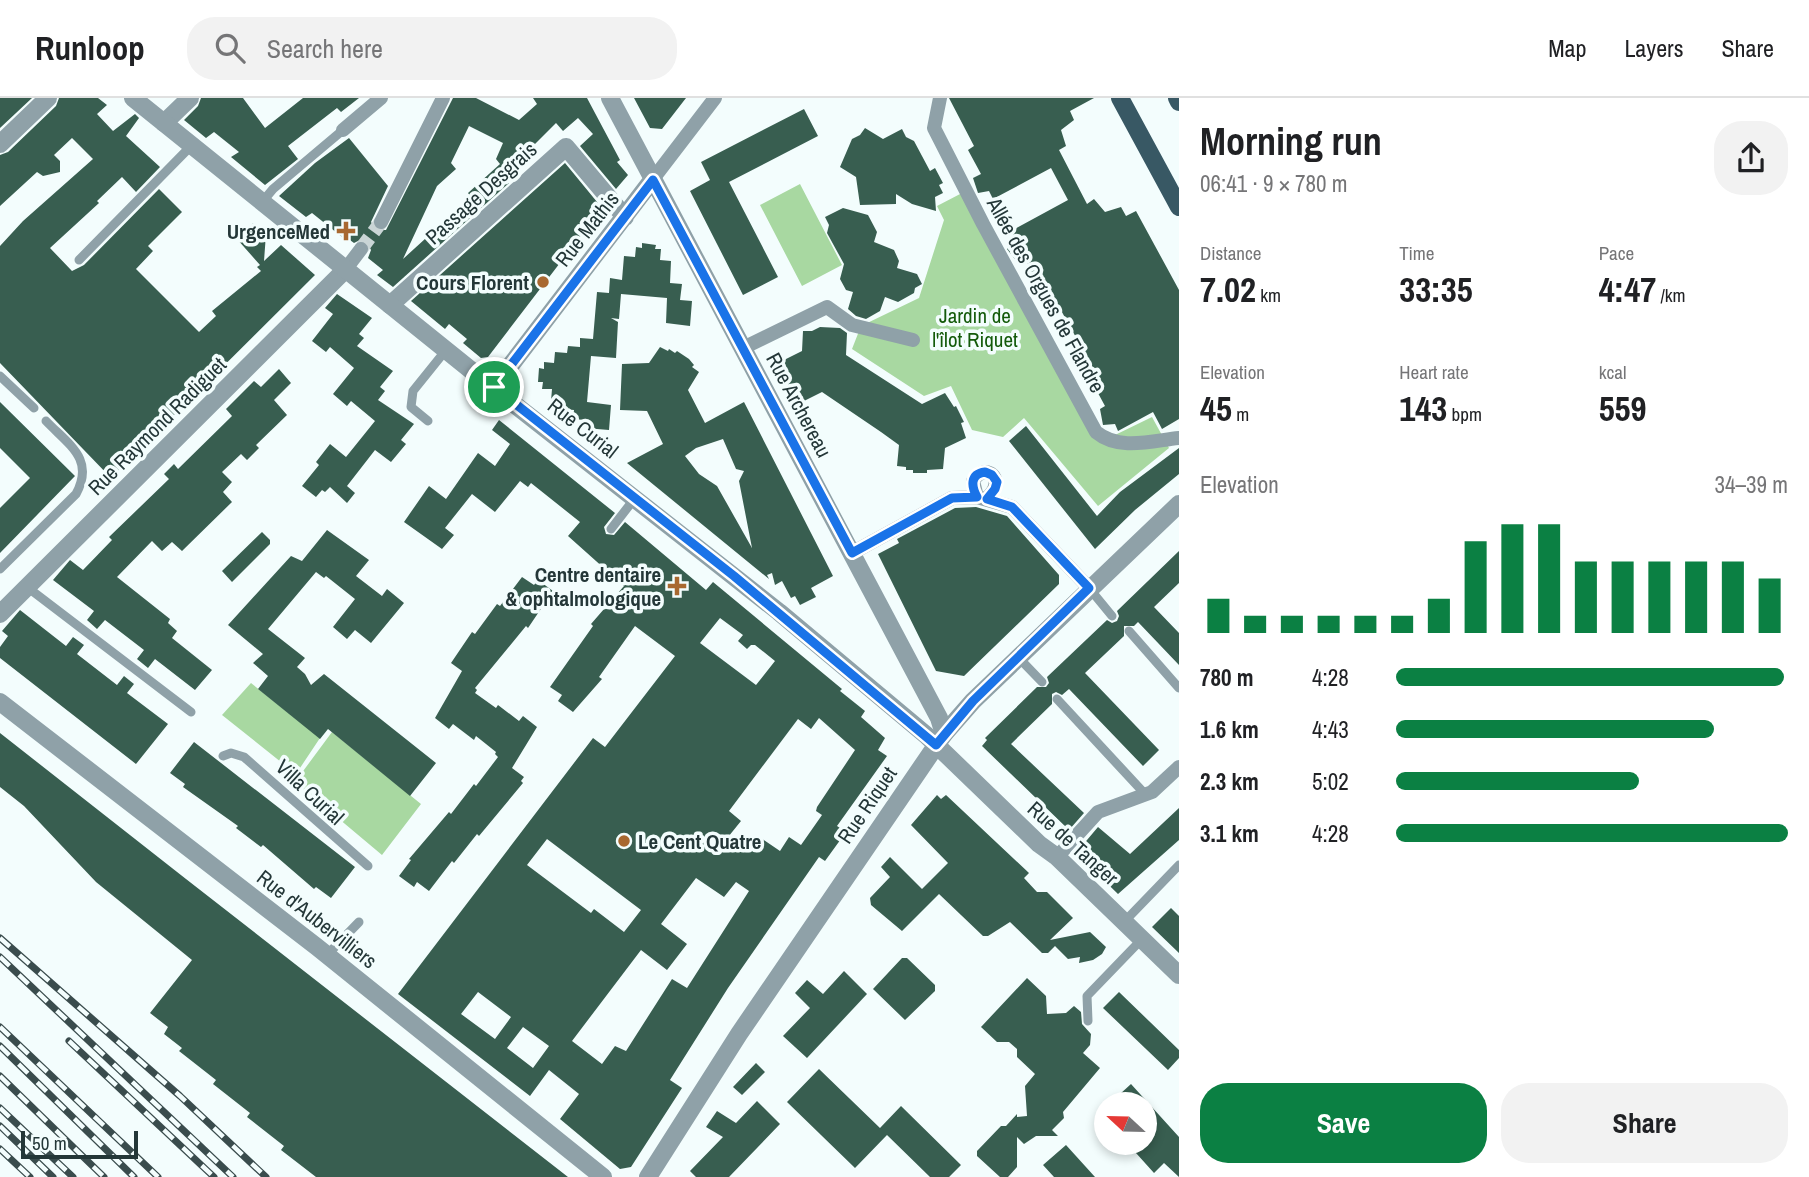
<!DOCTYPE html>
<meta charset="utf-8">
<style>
:root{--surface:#fff;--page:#f2f2f2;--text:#202124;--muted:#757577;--line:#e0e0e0;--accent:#0b8043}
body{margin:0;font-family:"Archivo Narrow",sans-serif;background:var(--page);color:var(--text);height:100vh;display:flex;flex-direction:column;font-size:26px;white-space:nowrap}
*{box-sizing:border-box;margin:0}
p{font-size:23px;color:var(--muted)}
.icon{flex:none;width:38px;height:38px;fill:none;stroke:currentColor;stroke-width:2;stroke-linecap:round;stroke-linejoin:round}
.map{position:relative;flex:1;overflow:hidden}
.sheet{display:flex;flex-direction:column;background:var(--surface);width:630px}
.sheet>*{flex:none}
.needle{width:46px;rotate:292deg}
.controls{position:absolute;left:1094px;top:994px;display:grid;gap:14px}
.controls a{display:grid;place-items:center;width:63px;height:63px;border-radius:50%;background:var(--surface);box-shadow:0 4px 10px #0003;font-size:35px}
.scale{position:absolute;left:21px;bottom:18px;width:117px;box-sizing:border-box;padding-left:7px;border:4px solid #243738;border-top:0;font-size:19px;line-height:24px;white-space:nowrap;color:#243738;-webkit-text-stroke:5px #f3fdfd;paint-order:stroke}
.pin{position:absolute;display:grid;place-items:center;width:60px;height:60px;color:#fff;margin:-30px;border:4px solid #fff;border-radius:50%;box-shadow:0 2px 7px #0007}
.round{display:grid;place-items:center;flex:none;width:74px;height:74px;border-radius:28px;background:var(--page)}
.head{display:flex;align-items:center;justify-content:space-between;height:119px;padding:0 21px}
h1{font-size:38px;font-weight:800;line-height:52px}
.metrics{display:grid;grid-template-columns:repeat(3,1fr);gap:10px;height:119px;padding:7px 21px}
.metrics div{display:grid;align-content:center}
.metrics b{font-size:35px;font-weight:800}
.metrics small{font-size:19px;font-weight:400}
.metrics p{font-size:19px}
.chart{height:196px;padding:14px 21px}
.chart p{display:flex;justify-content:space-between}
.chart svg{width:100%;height:126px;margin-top:7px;stroke:var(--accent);stroke-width:6}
.cta{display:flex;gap:14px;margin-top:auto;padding:14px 21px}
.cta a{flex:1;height:80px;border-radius:28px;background:var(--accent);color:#fff;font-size:28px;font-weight:800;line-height:80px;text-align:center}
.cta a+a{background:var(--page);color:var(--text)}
ul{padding:0 21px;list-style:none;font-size:23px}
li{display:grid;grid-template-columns:112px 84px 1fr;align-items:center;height:52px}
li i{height:18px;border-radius:9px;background:var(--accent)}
header{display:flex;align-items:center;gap:42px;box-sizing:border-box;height:98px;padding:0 35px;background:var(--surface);border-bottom:2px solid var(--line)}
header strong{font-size:33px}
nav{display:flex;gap:38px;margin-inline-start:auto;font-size:24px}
.search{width:490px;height:63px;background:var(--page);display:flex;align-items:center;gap:18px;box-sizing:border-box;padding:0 24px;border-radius:28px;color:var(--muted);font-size:26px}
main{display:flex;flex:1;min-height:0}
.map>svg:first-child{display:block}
</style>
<header>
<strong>Runloop</strong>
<div class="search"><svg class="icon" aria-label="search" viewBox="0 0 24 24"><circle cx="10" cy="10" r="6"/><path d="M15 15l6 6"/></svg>Search here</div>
<nav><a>Map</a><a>Layers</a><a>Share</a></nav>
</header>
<main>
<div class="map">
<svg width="1179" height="1079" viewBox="0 0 1179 1079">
<rect width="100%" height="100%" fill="#f3fdfd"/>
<path fill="#a8d8a1" d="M800 86 842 167 802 188 760 107Z
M962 95 1100 330 1115 337 1152 319 1169 350 1098 408 1024 320 1003 339 972 332 951 288 924 298 852 251 861 228 919 200 944 122 937 108Z
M251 585 320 640 296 676 222 617Z
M332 634 421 706 382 757 295 684Z"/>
<path fill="#385e50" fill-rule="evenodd" d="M0 0H32L0 30Z
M59 0H98L107 7 97 16 113 33 135 16 139 20 126 38 160 69 136 94 122 79 97 103 99 105 50 150 72 173 84 167 159 91 182 114 148 148 153 153 136 171 199 234 216 218 212 213 261 173 257 169 260 167 237 141 253 125 266 136 264 163 281 147 315 177 111 380 0 265V148L23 123 93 61 72 40 54 57 60 63V74L43 78 37 74 0 108V57L8 54 56 8Z
M201 0H243L265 30 303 0H359L341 14 337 10 288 48 298 61 265 87 231 59 239 54 214 34 206 40 184 22 198 8Z
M453 0H476L519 22 537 6 533 0H587L620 62 617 64 628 77 616 91 580 48 593 36 578 20 563 33 556 25 527 54 530 58 506 83 509 85 393 189 377 177 383 172 368 160 371 152 367 144 362 141 354 145 343 137 342 139 312 115 306 119 279 98 315 65 349 40 388 88 371 124 376 132H386ZM469 28 503 45 496 61 500 66 468 95 471 99 403 161 437 88 456 71 451 65Z
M634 0H686L662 31 650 30Z
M949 0H1094L1070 13 1074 22 1061 32 1066 48 1059 52 1087 106 1094 101 1105 114 1121 109 1126 118 1136 113 1179 192V321L1162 331 1153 314 1118 333 1115 326 1103 327 1100 311 1105 308 1092 284 1099 281 1042 178 1035 181 1025 160 1017 164 1007 151 1016 142 1011 133 1068 102 1051 70 993 101 989 93 978 95 973 80 981 76 968 52 974 48Z
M804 11 818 38 729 84 778 179 743 197 690 93 710 82 701 64Z
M865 30 883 41 902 31 906 39 914 43 930 73 935 70 943 85 939 87 943 95 935 99 936 113 912 106 896 96V106L860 107 856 79 840 69 852 41 860 37Z
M565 65 602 110 488 259 481 260 463 245 467 241 449 226 445 231 411 203Z
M843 110 868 117 877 134 874 144 894 152 899 163 897 170 917 176 922 186 915 190 914 195 898 204 885 199 880 213 866 221 856 218 848 211 853 194 846 192 840 181 844 166 827 135 829 127 825 119Z
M642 145 656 147 655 151H661L660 162 671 163 670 185 682 186 680 202 692 203 690 228 666 225 667 200 621 196 619 221 611 220 618 224 616 260 591 258 587 304 611 307 609 332 585 330V322L573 321 574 312 562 311 563 304 551 303 552 291H542L543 284H538L539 270 544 271V264L554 265 555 254 567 255 568 248 580 249V240L593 241 597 194 609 195 610 180 622 182 624 158 635 159 636 149 642 150Z
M337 196 372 220 359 236 364 240 357 248 393 273 380 289 385 293 378 302 414 326 401 342 406 346 391 364 375 352 347 388 355 395 347 405 330 389 325 394 322 392 316 399 302 388 319 367 316 364 330 346 346 359 375 323 351 303 347 308 333 296 354 270 330 249 326 254 312 243 333 216 325 210Z
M820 229 840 230 847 235 846 257 922 306 945 295 954 309 956 308 964 324 961 325 966 340 945 350 943 371 927 372V375H913V372H906V369L897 368 899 347 881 334 822 294 802 304 799 297 796 298 793 291 791 292 784 279 787 278 783 271 785 270 782 263 802 253 803 233H812Z
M660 249 668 253 669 251 675 255 677 253 689 261 694 267 692 269 699 274 688 292 705 325 744 304 833 478 811 490 816 499 800 507 795 498 791 500 782 483 775 487 772 475 767 477 769 481 627 365 663 346 647 313 620 312 622 266 649 265ZM723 341 736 371 744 373 739 383 752 450 717 388 699 376 685 358 696 350Z
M279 271 291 285 274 302 287 317 256 347 259 350 247 362 241 356 222 374 232 384 223 394 232 404 182 453 172 444 162 453 152 443 117 479 170 521 168 525 177 533 172 540 212 572 195 592 155 561 148 570 137 561 144 552 105 522 97 531 87 522 94 513 53 482 70 462 83 472 112 442 109 439 169 381 164 376 174 366 178 371 232 318 226 311 254 283 261 289Z
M0 304 75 378 0 455V410L30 380 0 350Z
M499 322 615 415 604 429 606 436 614 437 625 424 706 492 713 484 842 591 840 593 865 613 861 619 885 640 878 652 887 658 837 728 846 734 825 763 819 759 728 890 670 982 682 990 631 1069 620 1071 560 1021 579 996 549 972 530 998 398 896 593 640 605 649 675 558 635 528 599 579 602 581 573 614 558 603 562 597 550 589 593 528 591 526 624 488 568 438 580 424 531 385 528 389 520 383 495 414 472 396 445 430 454 437 442 451 404 424 429 388 446 401 478 355 495 368 510 346 492 332ZM720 520 743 537 738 543 747 551 751 547H755L775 563 756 587 700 545ZM819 620 855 652 817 709 816 713 822 717 801 747 789 739 780 753 761 740 720 749 741 723 729 713 798 621 811 631ZM547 741 641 812 624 834 594 811 591 815 527 767ZM696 780 724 799 736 784 749 793 687 890 672 881 626 953 615 948 602 966 572 943 641 852 667 872 687 846 661 826ZM478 894 511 919 495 941 461 916ZM523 929 549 948 533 970 507 950Z
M1026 328 1097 418 1120 394 1179 350V376L1135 412 1095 451 1009 343Z
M976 409 1007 418 1059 477V486L964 578 936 573 878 456 899 445 897 441 955 410Z
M327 432 369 462 356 478 382 498 387 491 404 505 371 545 355 532 347 541 333 529 355 501 326 478 324 480 316 474 268 531 305 560 297 569 305 576 311 587 324 576 436 665 410 698 328 631 320 641 258 591 268 578 253 565 263 556 228 527 291 458 302 463Z
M262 434 270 442V446L232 484 222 473Z
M1179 453V485L1154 509 1179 535V567L1138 524 1134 528H1124V538L1085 575 1159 652 1143 668 1069 591 1062 597 1056 594 1052 596V606L1011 646 1084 715 1069 732 982 648 987 642 985 640 1037 589H1046L1049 585 1047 579 1107 522 1112 525 1117 523 1119 518 1117 513Z
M522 479 534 487 538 482 553 493 528 530 526 528 475 590 477 592 475 595 496 610 498 607 519 623 523 618 537 629 512 670 524 679 521 683 523 685 479 738 477 736 454 765 452 763 429 793 417 784 414 789 399 778 411 762 409 761 449 714 451 716 474 686 476 688 498 659 495 656 496 654 476 638 474 642 453 626 449 631 435 620 462 573 451 565 472 534 475 536 497 506 500 508Z
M20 512 66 548 73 539 84 547 77 556 117 587 124 578 134 586 127 595 168 626 136 666 0 560V549L8 538 2 533Z
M0 635 186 781 568 1079H316L281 1052 284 1048 247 1019 250 1015 213 986 216 982 179 953 182 950 164 936 168 929 150 915 192 862 96 784 24 708 0 689Z
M194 644 355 769 331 800 316 789 314 791 263 747 261 749 236 730 238 728 183 689 185 686 170 675Z
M937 697 941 701 946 697 1029 775 1024 780 1037 794H1047L1073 820 1050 842 1090 834 1106 849 1102 856 1093 862 1079 865 1080 859 1068 861 1055 848 1048 855H1042L1010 824 988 838H983L939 796 902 833 871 807 870 800 890 779 881 769 890 759 922 791 948 765 911 727Z
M1179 710V742L1118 796 1076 755 1098 729 1130 756Z
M1171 810 1179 818V855L1152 829Z
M902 860H907L935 887V893L905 922 873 891Z
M844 873 867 896 807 960 783 938 810 910 795 895 807 882 823 896Z
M1027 880 1046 898 1047 916 1066 915 1074 908 1081 914 1082 926 1091 936 1090 947 1083 955 1100 970 1063 1014 1064 1020 1052 1032 1058 1038H1036L1024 1046 1017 1039V1069L1008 1079H1000L977 1058V1053L1001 1028H1006L1017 1016V1019L1027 1018 1025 988 1035 976 1017 959V951L1009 944H997L981 929Z
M1119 894 1179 952V960L1168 972 1103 910Z
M756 965 765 974 742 997 733 989Z
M819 971 880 1030 901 1008 961 1067 949 1079H930L887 1037 855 1070 787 1004Z
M1131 986 1179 1039V1079L1164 1065 1154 1075 1127 1045H1144V1006H1109Z
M757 1003 780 1026 729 1079H696L690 1073 723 1039 706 1029 717 1013 736 1025Z
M1066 1047 1095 1079H1054L1043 1067Z"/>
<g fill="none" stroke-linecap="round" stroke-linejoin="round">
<path stroke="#cad5d6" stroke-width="14" stroke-dasharray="14 7" stroke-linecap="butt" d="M361 151 381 124"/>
<path stroke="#8fa1a8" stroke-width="9" d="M263 103 273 91 343 32
M79 162 192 47
M0 278 34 310
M428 323 411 309 413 293 446 252
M611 431 635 400
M0 471 76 396C95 361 69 347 46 323
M27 489 191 614
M1089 490 1112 518
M1129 533 1179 590
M1018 559 1042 584
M1057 601 1145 696
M223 658 231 655 244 659 368 768
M1124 824 1179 767
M327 857 359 824
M1088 923 1087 898 1142 841"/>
<path stroke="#8fa1a8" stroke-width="14" d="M940 0 934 30 983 126 1096 334C1119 353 1151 343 1179 340
M343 32 381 0
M653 81 715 0
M381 124 443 0
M345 172 361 151
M743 250 827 209 852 227 913 242
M977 399 973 383C985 363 1008 381 987 400
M852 455 952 400 977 399 1012 409 1089 490
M1057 759 1098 714 1152 694 1179 669"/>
<path stroke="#8fa1a8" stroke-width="18" d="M610 0 939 620 944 636
M164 25 190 0
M0 46 48 0
M390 207 566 49 625 119
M494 289 653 81
M0 516 345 172"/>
<path stroke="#8fa1a8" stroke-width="18" d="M133 0 477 277 779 514 926 637 1039 746 1057 759 1179 877
M0 604 317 849 603 1079
M648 1079 739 936 944 636 973 603 1179 406"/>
<path stroke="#385864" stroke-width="18" d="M1120 0 1179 109
M1177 0 1179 4"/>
<defs>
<path id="rail" d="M0 840 180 998 266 1079
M0 859 233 1079
M0 929 158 1079
M69 943 214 1079
M0 948 134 1079
M0 978 104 1079
M0 1010 73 1079
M0 1028 53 1079
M0 1051 30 1079"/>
</defs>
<use href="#rail" stroke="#3a4c4d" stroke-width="7"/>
<use href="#rail" stroke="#f3fdfd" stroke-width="4.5" stroke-dasharray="13" stroke-linecap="butt"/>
</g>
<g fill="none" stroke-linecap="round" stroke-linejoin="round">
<defs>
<path id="route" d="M653 82 852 455 952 400 977 399C971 388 970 376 985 374L992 377 997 384 995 391 987 401 1012 409 1089 490 973 603 936 647 734 478 494 289Z"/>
</defs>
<use href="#route" stroke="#fff" stroke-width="14"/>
<use href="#route" stroke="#1a73e8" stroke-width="9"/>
</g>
<g fill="#a86830" stroke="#f3fdfd" stroke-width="2.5">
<path d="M342.5 122.5h7v7h7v7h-7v7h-7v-7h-7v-7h7z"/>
<circle cx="543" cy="184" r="7"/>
<path d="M673.5 477.5h7v7h7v7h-7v7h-7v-7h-7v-7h7z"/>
<circle cx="624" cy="743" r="7"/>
</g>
<g text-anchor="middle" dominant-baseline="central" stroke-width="7" stroke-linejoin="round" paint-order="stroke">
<g font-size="21" fill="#243738" stroke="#f3fdfd">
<text transform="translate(481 95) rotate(-42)">Passage Desgrais</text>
<text transform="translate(587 131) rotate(-52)">Rue Mathis</text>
<text transform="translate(1046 197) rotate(61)">Allée des Orgues de Flandre</text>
<text transform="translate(799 307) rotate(62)">Rue Archereau</text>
<text transform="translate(157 328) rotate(-45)">Rue Raymond Radiguet</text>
<text transform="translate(583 330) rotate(38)">Rue Curial</text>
<text transform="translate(310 694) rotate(43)">Villa Curial</text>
<text transform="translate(867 707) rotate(-56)">Rue Riquet</text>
<text transform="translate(1073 745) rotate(42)">Rue de Tanger</text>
<text transform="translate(317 821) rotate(38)">Rue d'Aubervilliers</text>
</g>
<g font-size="21" font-weight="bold" fill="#243738" stroke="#f3fdfd" text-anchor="end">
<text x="330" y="133">UrgenceMed</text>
<text x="529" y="184">Cours Florent</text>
<text x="661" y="476">Centre dentaire<tspan x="661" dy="24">&amp; ophtalmologique</tspan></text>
<text x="638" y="743" text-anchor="start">Le Cent Quatre</text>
</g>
<g font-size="21" fill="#135a0a" stroke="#f3fdfd">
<text x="975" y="217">Jardin de<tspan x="975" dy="24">l'îlot Riquet</tspan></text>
</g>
</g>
</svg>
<div class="controls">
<a><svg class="needle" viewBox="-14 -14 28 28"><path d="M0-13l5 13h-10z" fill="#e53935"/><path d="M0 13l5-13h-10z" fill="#757577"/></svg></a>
</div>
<div class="scale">50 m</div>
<div class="pin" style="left:494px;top:289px;background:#1e9e55"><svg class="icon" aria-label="arrive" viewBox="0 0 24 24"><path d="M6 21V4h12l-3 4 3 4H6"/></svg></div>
</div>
<section class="sheet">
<div class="head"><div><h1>Morning run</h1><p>06:41 · 9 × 780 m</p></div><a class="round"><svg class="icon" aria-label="share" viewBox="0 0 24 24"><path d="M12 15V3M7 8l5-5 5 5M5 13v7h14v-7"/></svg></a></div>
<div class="metrics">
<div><p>Distance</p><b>7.02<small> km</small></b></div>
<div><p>Time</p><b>33:35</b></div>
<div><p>Pace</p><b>4:47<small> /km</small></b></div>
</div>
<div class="metrics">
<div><p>Elevation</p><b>45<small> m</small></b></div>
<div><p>Heart rate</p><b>143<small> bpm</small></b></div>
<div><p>kcal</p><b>559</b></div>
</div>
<div class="chart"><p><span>Elevation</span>34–39 m</p>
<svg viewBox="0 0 160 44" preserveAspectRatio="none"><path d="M5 44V32M15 44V38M25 44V38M35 44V38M45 44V38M55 44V38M65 44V32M75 44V12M85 44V6M95 44V6M105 44V19M115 44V19M125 44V19M135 44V19M145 44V19M155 44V25"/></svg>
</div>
<ul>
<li><b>780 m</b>4:28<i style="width:99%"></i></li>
<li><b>1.6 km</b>4:43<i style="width:81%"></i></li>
<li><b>2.3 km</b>5:02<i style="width:62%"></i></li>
<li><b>3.1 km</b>4:28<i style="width:100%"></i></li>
</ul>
<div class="cta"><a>Save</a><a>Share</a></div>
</section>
</main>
